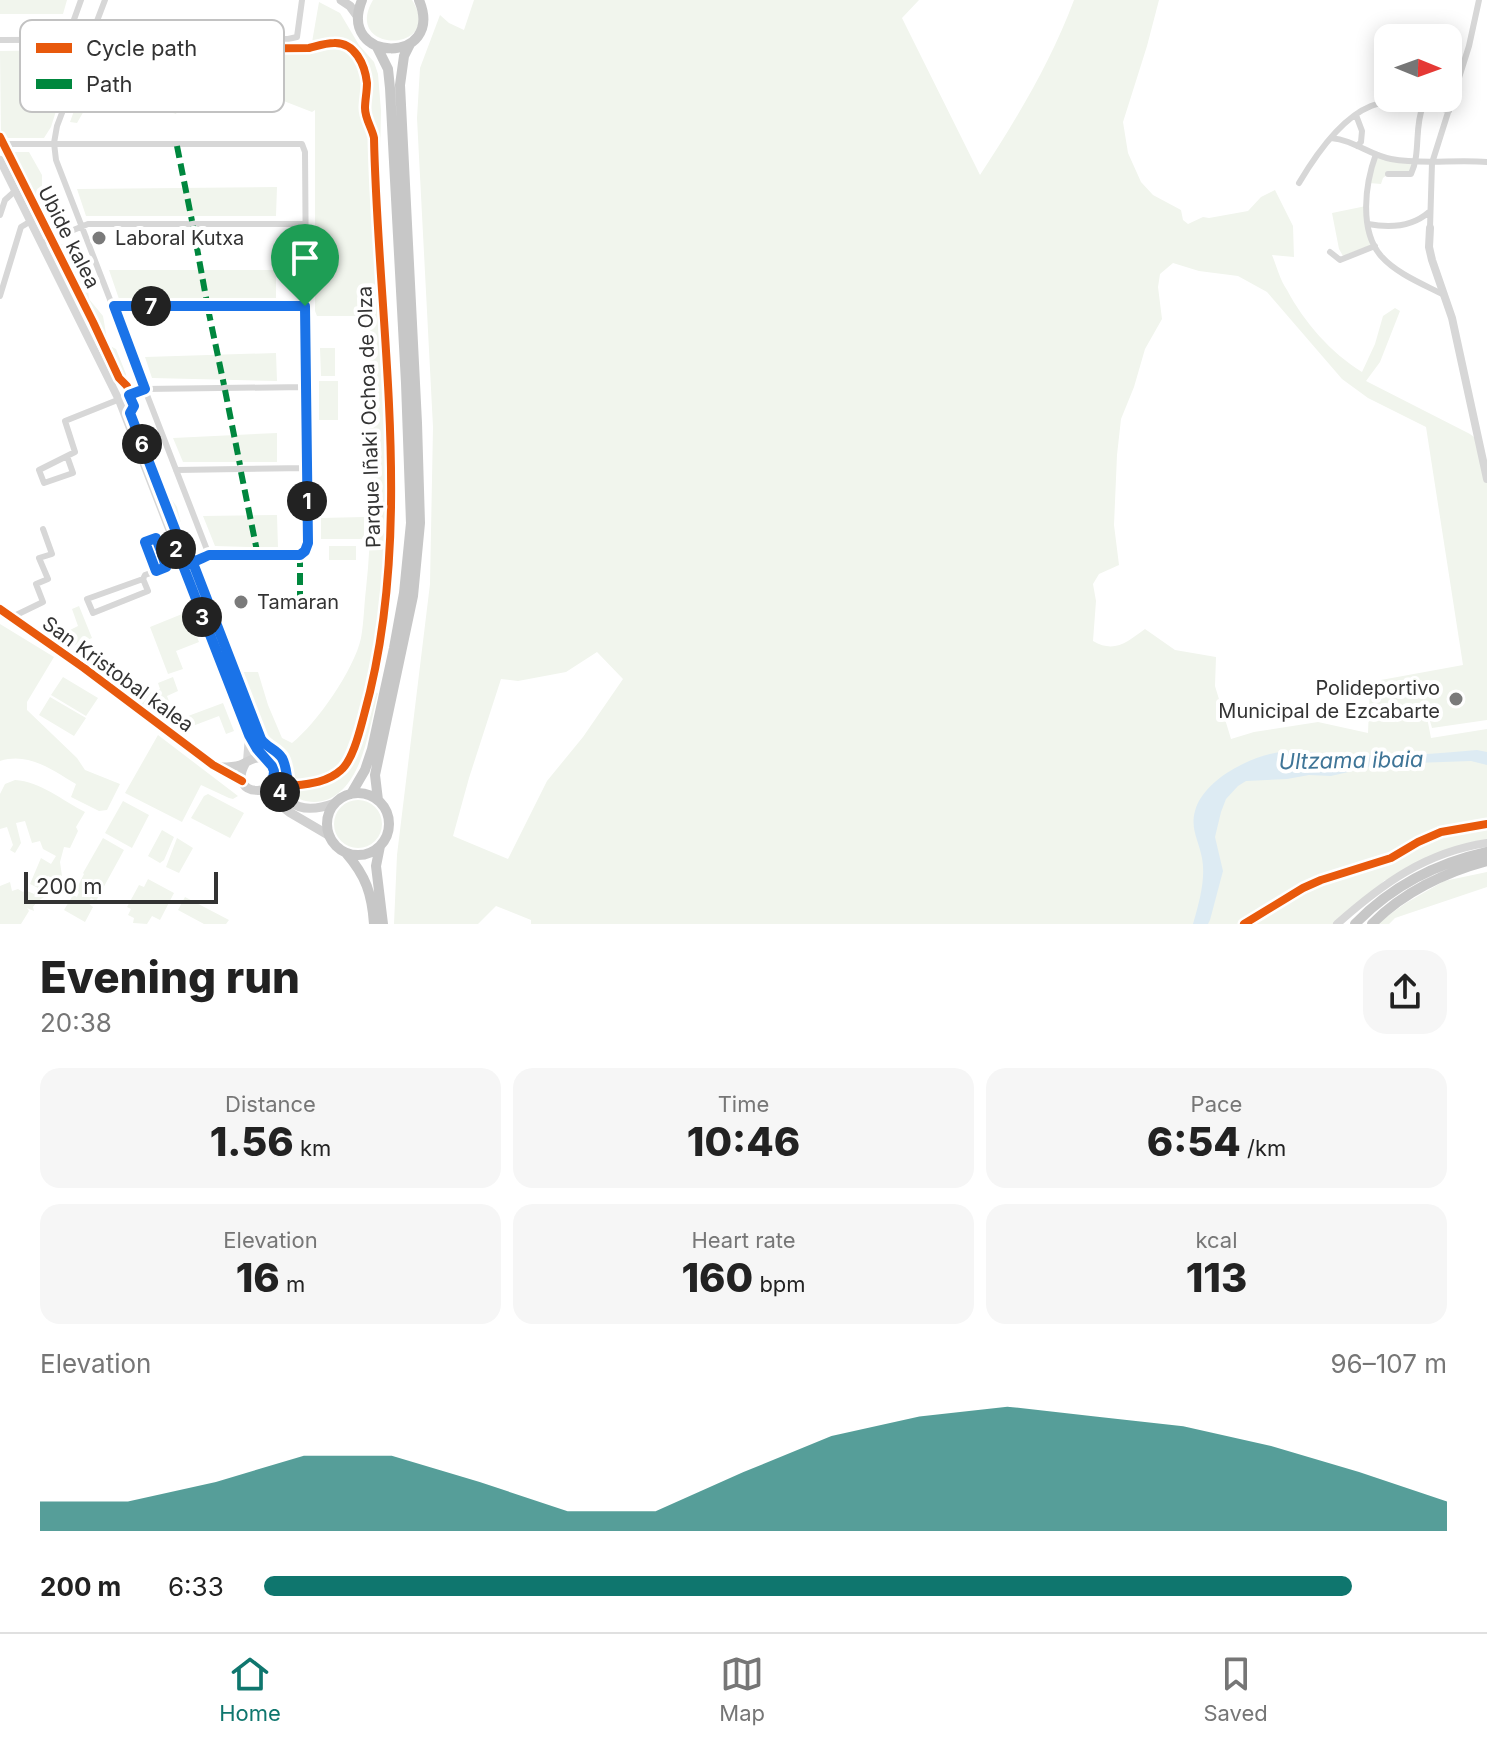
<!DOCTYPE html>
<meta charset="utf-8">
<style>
:root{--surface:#fff;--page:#f6f6f6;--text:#222;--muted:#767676;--line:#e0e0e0;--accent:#0f766e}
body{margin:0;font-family:Inter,sans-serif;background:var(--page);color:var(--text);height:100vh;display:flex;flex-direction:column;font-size:30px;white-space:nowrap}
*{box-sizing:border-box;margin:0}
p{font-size:26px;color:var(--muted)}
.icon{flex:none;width:44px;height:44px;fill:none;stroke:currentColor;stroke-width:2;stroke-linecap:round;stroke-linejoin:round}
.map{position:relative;height:924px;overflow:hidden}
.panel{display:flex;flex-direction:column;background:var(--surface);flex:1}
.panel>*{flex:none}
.needle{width:52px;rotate:91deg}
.tools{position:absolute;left:1374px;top:24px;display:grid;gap:16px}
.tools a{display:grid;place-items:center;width:88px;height:88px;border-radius:16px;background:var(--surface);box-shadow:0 4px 20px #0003;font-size:40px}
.scale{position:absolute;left:24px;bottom:20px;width:194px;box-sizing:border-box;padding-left:8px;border:4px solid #333;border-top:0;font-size:22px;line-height:28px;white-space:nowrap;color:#333;-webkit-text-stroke:6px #fff;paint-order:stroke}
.pin{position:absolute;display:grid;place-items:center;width:68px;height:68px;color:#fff;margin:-82px -34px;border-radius:50% 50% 50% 0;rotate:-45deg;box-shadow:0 0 8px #0007}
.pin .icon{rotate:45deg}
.km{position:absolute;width:40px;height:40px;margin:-20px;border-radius:50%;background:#222;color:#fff;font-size:22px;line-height:40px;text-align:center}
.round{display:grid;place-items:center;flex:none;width:84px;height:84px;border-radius:24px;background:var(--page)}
.headline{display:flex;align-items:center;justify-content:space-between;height:136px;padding:0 40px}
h1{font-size:44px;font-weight:800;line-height:60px}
.stats{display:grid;grid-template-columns:repeat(3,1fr);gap:12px;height:136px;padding:8px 40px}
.stats div{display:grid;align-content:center;border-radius:20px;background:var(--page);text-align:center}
.stats b{font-size:40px;font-weight:800}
.stats small{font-size:22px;font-weight:400}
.stats p{font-size:22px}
.chart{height:224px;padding:16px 40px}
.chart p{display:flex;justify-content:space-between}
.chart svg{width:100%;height:144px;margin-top:8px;fill:var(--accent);opacity:.7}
ul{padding:0 40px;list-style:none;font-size:26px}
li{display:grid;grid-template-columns:128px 96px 1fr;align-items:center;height:60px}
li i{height:20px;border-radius:10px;background:var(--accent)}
.tab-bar{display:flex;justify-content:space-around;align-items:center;height:112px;border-top:2px solid var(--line);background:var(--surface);font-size:22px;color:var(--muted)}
.tab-bar a{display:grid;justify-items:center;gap:4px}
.tab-bar .active{color:var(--accent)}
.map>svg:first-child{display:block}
</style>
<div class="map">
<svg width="1487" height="924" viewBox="0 0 1487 924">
<rect width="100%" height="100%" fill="#fff"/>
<path fill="#f1f5ed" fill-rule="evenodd" d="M0 0H67L63 14H0Z
M373 0H412C446 54 341 54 373 0Z
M474 0H919L902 18 980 175C1016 120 1051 62 1074 0H1159L1147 46 1123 122 1128 153 1141 182 1153 195 1181 210 1183 220 1188 224 1203 217 1209 218 1248 211 1261 197 1275 190 1293 226 1294 257 1272 255C1277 267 1280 280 1287 290 1304 322 1331 353 1362 372L1375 344 1383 316 1395 308 1400 311 1380 362 1366 381 1470 434 1474 437 1487 461V720L1432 728 1423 697 1431 738 1487 729V847H1462L1390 880H1385L1337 924H531V920L496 906 478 924H394L397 855 430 584 433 427 417 118 420 68 440 15 449 23 464 30ZM1173 263 1199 271 1238 276 1267 292 1342 379 1368 398 1426 427 1463 665 1370 682 1368 733 1318 722 1254 732 1231 739 1215 686 1216 657 1175 650 1145 629C1128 641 1115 654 1093 641L1096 601 1093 584 1099 574 1119 565 1114 525 1117 455 1121 419 1134 387 1145 349 1162 319 1158 287 1160 274ZM597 652 623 679 583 737 547 781 508 859 453 836 469 778 501 679 518 681 566 672Z
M319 2 340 13 359 45 374 62 378 74 381 111 379 209 390 448 392 526 391 560 387 599 371 691 378 693C372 717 368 743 358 766 343 800 315 814 284 790L290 786 285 762 276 750 264 743 237 672H258L268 705 282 738 292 743C317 723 354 670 361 638 364 622 364 605 366 589 376 498 368 407 363 316H317L315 311V110L312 112 276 98 269 111 229 96 220 113 182 100 176 114 123 95 115 112 89 102 77 123 70 122 96 50 311 48Z
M75 50 51 127 44 138H1L0 51Z
M8 152H29L42 175V185L46 204 63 228 49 234Z
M1376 154 1416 163 1411 174H1388L1383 178 1381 184 1369 183Z
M277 187 276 216H86L77 189Z
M1366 206 1373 244 1343 256 1339 249 1332 213Z
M67 242 72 249 70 253 71 262 76 264 88 290 89 299 103 316 108 345 116 349 126 374 127 386 119 378 56 247Z
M109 270H276V299H119Z
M320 348H335V376H321Z
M276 353 277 381 152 378 145 357Z
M319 381H338V420H319Z
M134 406 150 439 162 485 177 507 188 551 183 550 130 413Z
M277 433V462H183L173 438Z
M277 515 278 548 215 546 203 516Z
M364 517V539H321V518Z
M329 546H356V560H329Z
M79 606 92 638 73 646 68 631 78 626 72 609Z
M187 612 199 642 176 651 183 669 168 674 150 627Z
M0 624 54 657 27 702V710L77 758 85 770 120 784 107 810 99 811 71 797 76 784C52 770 29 752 0 761Z
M63 677 98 698 86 716 51 695Z
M173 677 178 691 167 696 175 717 164 721 135 698 160 689 158 683Z
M50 697 86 718 74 736 39 715Z
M223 703 234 731 226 734 219 716 182 730 172 722Z
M158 735 238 796 233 799 229 798 201 785 182 822 125 793Z
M15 780C40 781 63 801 85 812L76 827 78 831 70 848 64 847 60 862 62 876 60 875 57 880 48 876 46 880 55 885C51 896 39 897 33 907L34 911 27 908 29 911 21 924H0V886L10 882 12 891 18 889 23 892 25 890 34 894 36 891H38L44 880 42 879 38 888 30 884 41 858 51 864 56 856 43 849 40 841 32 843 25 821 16 823 21 843 15 853 10 850 13 845 7 827 0 829V794L5 784Z
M208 794 244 813 230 838 191 818 204 796Z
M334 824a24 24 0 1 1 48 0a24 24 0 1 1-48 0Z
M123 801 149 815 132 848 105 833Z
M162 830 174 837 164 860 160 863 148 856Z
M103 838 124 850 96 901 91 898 88 903 93 907 85 922 64 910 73 895 77 897 79 892 76 890 84 874 83 873Z
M177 838 193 848 179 873 166 867Z
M1487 872V887L1395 918 1389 924H1376L1406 903 1444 881Z
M148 879 174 893 160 920 152 916 147 924 133 923 134 918 128 915 131 909 127 907 139 885 144 887Z
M185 897 229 920 226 924H204L178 910Z"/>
<path fill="#ddebf3" d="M1477 750 1487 752V765L1471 761 1415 763 1374 766 1331 776 1309 775 1287 779 1246 781 1238 786 1226 799 1221 812 1215 837 1223 871 1210 920 1208 924H1193C1199 903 1206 879 1202 858 1199 841 1190 829 1195 811 1203 782 1242 761 1270 754 1294 748 1319 754 1343 755 1357 755 1371 755 1385 755 1416 755 1446 753 1477 750Z"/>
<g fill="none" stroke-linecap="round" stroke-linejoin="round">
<path stroke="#d7d7d7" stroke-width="6" d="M105 0 57 126 54 143 56 160 209 555
M67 39 81 0
M0 40 288 39 297 37 302 0
M1356 115 1362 131 1361 142 1357 146
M1331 138C1354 140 1369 155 1391 159 1424 165 1455 159 1487 162
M0 144H302L305 152 308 543 305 551 300 555H209L183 566
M1376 154C1365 184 1359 230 1381 256 1397 274 1423 284 1444 295
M1388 174H1411C1421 153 1414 127 1423 106L1432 105 1449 111
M1299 183C1315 156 1341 118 1371 106 1379 103 1388 102 1396 100
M0 215 5 200 15 191
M1368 224C1389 228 1412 227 1429 212
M1430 228 1432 163 1469 46 1479 0
M42 243 88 224H305
M1330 252 1340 260 1375 246
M0 296 21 227 31 221
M114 306H305
M67 456 73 473 44 483 39 470 75 452 65 421 145 389 306 387
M176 470 306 468
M156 538 166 567 156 571 145 542Z
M143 579 148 591 93 613 87 599 143 579 145 575 156 571
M12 617 43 602 36 584 48 579 39 558 52 554 43 529"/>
<path stroke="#d7d7d7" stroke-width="8" d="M0 160 119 400 249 735 257 749 269 762
M1430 228 1429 247 1432 260 1452 318 1487 479
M247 761 249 736
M1337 924C1382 884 1426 852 1487 843"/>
<path stroke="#d0d0d0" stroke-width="9" d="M341 0 350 6 358 17
M0 609 84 668 213 765 242 781
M221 767C228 767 234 767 240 765 246 763 251 758 258 758 264 758 270 762 273 768 285 798 226 799 245 764
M273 781C289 809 306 814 335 803
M262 791 289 812 330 836"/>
<path stroke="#c7c7c7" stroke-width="10" d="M362 0C336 64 446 65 419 0
M327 824a31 31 0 1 1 62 0a31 31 0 1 1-62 0Z
M351 794 365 770 372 749 394 648 404 593 411 523 406 383 390 88 388 69 377 47
M378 800 375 775 413 596 420 523 417 423 400 85 404 56 410 44
M380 846 376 866 383 924
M346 853C366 876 372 894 374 924
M1355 924C1391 887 1437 863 1487 852
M1372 924C1402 893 1445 872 1487 861"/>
<path stroke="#00873e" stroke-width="6" stroke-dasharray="12 6" stroke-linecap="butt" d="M177 146 192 221
M193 226 207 303
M208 309 224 385
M225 390 240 465
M241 472 257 551
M300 555V609"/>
<defs>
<path id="cycleway" d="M92 62 96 50 309 48C317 46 326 43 334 43 355 42 365 65 367 83 367 92 365 100 365 108 365 119 372 128 374 138 378 328 416 530 364 715 360 730 353 760 341 770 327 783 307 784 289 786
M0 137 93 322 119 378 127 386 134 406 130 413 183 550 188 551 261 739C267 748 276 749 282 758 287 767 286 777 289 786
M0 609 84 668 213 765 242 781
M1244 924 1303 888 1321 880 1391 858 1418 842 1441 832 1487 824"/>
</defs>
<use href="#cycleway" stroke="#fff" stroke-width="13"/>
<use href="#cycleway" stroke="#e8590c" stroke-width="8"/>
</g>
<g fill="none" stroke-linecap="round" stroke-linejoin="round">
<defs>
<path id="route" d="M305 306 308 543 305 551 300 555H209C200 559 192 563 183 566L175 545 161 551 166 567 156 571 145 542 156 538 161 551 175 545 249 735 257 749 272 766 274 771 273 781 280 793 289 786C286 777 287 767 282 758 276 749 267 748 261 739L193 563 188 551 183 550 130 413 134 406 129 395 145 389 114 306H305"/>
</defs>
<use href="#route" stroke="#fff" stroke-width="16"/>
<use href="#route" stroke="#1a73e8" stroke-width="10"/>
</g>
<g fill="#7a7a7a" stroke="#fff" stroke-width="3">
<circle cx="99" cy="238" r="8"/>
<circle cx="241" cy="602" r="8"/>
<circle cx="1456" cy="699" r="8"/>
</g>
<g text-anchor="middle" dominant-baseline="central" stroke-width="8" stroke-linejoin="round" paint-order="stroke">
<g font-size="20" fill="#333" stroke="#fff">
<text transform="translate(69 237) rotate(63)">Ubide kalea</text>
<text transform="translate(369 417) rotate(-92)">Parque Iñaki Ochoa de Olza</text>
<text transform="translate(118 674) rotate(36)">San Kristobal kalea</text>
</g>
<g font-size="20" fill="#333" stroke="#fff" text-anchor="start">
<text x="115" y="238">Laboral Kutxa</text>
<text x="257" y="602">Tamaran</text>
<text x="1440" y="688" text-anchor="end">Polideportivo<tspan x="1440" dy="23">Municipal de Ezcabarte</tspan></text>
</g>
<g font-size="22" font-style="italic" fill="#3f7597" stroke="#fff">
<text transform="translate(1351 760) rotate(-1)">Ultzama ibaia</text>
</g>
</g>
<rect x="20" y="20" width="264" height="92" rx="12" fill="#fff" stroke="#c2c2c2" stroke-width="2"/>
<rect x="36" y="43" width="36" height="10" fill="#e8590c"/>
<rect x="36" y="79" width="36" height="10" fill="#00873e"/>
<g font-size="22" fill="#333">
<text x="86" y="56">Cycle path</text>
<text x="86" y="92">Path</text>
</g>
</svg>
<div class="tools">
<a><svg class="needle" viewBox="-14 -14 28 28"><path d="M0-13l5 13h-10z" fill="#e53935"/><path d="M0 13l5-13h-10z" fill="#767676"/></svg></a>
</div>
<div class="scale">200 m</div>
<div class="pin" style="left:305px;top:306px;background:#1e9e55"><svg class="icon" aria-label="arrive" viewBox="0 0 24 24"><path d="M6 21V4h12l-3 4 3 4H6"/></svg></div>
<b class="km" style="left:307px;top:501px">1</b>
<b class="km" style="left:176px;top:549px">2</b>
<b class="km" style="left:202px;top:617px">3</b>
<b class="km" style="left:280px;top:792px">4</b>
<b class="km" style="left:142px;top:444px">6</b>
<b class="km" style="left:151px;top:306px">7</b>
</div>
<section class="panel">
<div class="headline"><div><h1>Evening run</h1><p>20:38</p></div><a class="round"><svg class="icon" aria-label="share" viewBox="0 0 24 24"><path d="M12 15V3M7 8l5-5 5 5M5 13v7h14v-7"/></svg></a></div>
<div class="stats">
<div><p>Distance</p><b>1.56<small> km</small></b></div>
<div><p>Time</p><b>10:46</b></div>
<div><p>Pace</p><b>6:54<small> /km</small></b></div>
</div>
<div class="stats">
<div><p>Elevation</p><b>16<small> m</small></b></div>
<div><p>Heart rate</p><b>160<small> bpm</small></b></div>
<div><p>kcal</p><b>113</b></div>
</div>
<div class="chart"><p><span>Elevation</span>96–107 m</p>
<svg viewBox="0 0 160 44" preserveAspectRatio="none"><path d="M0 44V35L10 35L20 29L30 21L40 21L50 29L60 38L70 38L80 26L90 15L100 9L110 6L120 9L130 12L140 18L150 26L160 35V44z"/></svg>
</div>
<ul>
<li><b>200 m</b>6:33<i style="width:92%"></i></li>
</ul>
</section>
<nav class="tab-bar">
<a class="active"><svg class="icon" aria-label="home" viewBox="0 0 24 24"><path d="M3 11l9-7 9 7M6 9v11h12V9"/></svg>Home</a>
<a><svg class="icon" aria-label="map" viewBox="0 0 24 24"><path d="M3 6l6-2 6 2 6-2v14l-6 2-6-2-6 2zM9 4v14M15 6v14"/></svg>Map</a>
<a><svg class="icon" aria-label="saved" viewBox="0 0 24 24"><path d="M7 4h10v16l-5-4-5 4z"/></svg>Saved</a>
</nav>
